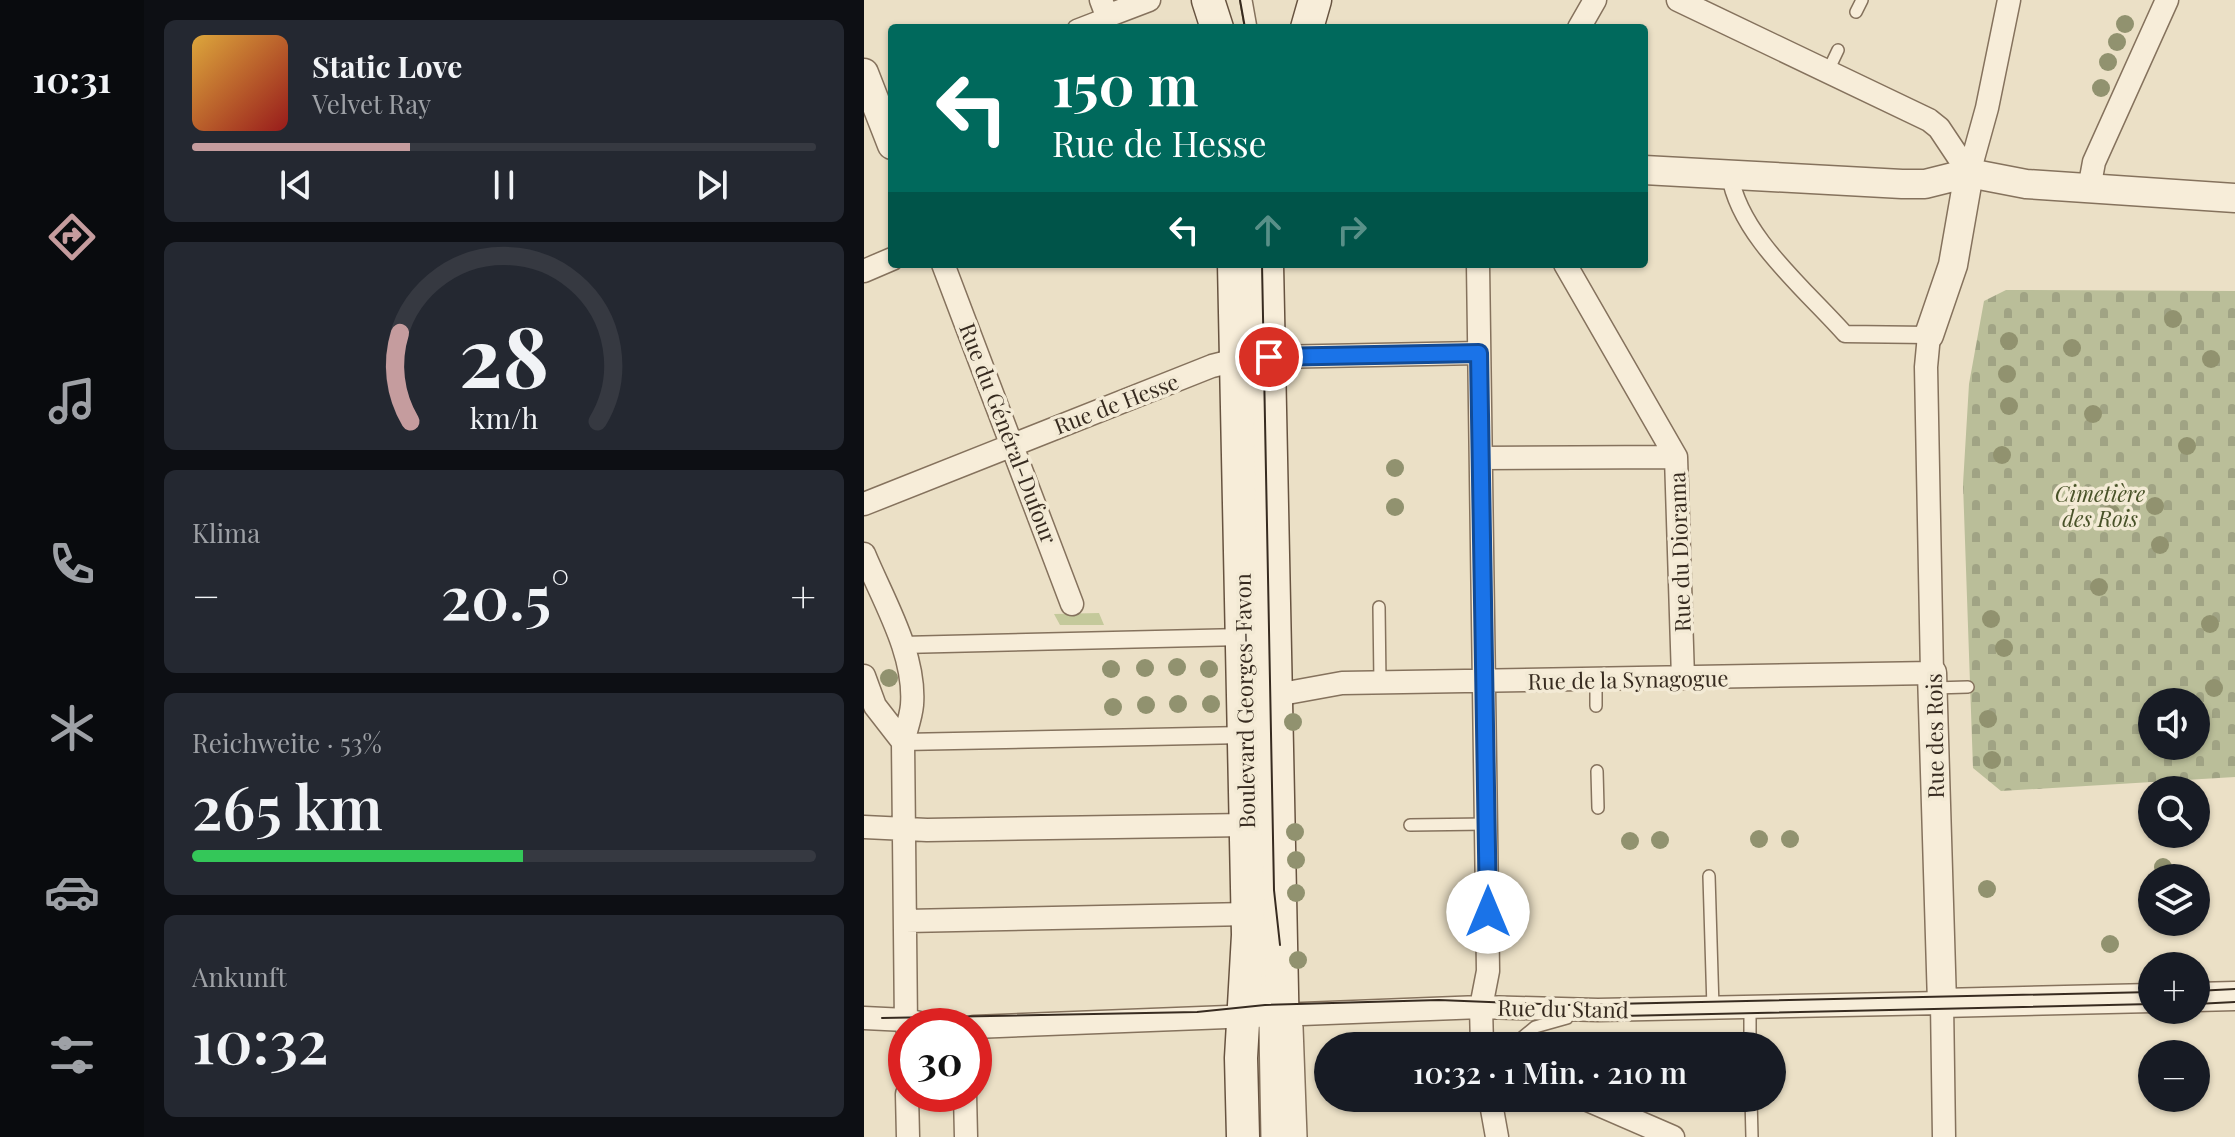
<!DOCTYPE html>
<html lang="de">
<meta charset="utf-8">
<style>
:root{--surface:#171b24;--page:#242831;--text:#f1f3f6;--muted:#9ea1a6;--line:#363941;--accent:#c59c9e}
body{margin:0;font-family:"Playfair Display",serif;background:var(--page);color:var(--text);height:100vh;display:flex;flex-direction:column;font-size:30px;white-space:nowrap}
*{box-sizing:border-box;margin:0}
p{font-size:26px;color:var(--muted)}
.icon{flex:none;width:44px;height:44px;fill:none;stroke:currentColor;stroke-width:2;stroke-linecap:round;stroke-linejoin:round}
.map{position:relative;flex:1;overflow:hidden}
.panel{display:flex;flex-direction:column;gap:20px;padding:20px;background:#0d0f14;width:720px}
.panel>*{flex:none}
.banner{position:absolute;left:24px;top:24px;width:760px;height:244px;border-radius:8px;box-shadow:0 2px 6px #0004;background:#00695c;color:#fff;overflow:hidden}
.controls{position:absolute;left:1274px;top:688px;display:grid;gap:16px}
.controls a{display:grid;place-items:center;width:72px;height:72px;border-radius:50%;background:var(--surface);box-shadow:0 2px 6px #0004;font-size:40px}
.speed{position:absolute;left:24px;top:1008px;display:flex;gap:16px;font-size:40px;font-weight:700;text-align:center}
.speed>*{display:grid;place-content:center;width:104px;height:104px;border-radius:50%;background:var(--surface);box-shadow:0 2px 6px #0004;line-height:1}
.speed .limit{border:12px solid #d22;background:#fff;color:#111}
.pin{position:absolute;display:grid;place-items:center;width:68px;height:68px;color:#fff;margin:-34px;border:4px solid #fff;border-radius:50%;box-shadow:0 2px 8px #0007}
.me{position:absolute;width:88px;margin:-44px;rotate:0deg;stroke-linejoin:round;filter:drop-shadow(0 0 6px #0008)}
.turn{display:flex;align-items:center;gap:28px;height:168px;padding:0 32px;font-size:36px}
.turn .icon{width:104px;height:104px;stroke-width:2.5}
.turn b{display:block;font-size:56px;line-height:68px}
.lanes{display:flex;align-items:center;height:76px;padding:0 32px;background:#0003;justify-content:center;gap:40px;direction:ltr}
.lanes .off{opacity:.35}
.big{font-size:60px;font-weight:600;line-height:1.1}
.panel .tile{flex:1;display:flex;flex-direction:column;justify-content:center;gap:12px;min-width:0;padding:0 28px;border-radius:12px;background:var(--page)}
.panel .dial{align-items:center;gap:0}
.dial svg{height:208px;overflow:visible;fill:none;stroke:var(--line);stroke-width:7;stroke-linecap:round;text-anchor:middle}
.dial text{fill:var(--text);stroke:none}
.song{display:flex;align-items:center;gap:24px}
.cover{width:96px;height:96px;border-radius:12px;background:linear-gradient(135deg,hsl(40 70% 55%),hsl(0 70% 35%))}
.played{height:8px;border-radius:4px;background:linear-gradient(90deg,var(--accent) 35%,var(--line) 35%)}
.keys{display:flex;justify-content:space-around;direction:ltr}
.heat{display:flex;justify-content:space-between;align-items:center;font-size:44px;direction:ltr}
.charge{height:12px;border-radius:6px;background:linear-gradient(90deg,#34c759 53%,var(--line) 0)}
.trip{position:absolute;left:450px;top:1032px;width:472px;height:80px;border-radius:40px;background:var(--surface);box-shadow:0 2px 6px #0004;font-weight:600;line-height:80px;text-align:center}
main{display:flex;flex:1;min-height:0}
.menu{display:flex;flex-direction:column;width:144px;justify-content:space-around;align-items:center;background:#090b0e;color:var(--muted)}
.menu .icon{width:56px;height:56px}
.menu .active{color:var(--accent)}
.menu b{font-size:36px;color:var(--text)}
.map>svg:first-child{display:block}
.grass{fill:#c4c99b}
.cemetery{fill:url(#cemetery-stones);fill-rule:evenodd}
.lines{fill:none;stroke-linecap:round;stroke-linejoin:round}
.service-casing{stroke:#85725d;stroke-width:14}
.pedestrian-casing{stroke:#85725d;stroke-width:19}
.minor-casing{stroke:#85725d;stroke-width:25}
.tertiary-casing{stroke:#85725d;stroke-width:31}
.secondary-casing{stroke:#675340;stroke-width:35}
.service{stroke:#f7edd9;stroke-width:11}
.pedestrian{stroke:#f7edd9;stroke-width:16}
.minor{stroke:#f7edd9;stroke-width:22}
.tertiary{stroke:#f7edd9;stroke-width:28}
.secondary{stroke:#f7edd9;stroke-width:32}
.tram{stroke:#372b20;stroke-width:2}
.tree{fill:#91926f}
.route-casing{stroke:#114b97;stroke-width:20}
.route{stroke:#1a73e8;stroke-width:14}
.labels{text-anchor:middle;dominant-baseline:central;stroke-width:7;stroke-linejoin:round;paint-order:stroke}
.street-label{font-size:22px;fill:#372b20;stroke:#f3ead5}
.park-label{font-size:22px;font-style:italic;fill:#485228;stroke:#f3ead5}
</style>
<main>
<nav class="menu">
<b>10:31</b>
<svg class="icon active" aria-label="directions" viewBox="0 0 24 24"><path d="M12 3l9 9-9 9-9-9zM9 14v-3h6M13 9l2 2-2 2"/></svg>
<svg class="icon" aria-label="music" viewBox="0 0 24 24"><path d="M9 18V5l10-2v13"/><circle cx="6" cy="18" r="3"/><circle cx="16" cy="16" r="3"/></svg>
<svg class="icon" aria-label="phone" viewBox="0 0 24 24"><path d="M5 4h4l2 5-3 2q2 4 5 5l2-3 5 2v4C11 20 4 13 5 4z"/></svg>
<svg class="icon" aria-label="climate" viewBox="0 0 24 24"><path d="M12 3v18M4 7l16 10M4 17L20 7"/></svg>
<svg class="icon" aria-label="car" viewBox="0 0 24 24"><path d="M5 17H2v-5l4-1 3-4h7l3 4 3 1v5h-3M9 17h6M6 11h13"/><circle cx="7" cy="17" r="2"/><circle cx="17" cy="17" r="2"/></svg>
<svg class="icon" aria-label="filters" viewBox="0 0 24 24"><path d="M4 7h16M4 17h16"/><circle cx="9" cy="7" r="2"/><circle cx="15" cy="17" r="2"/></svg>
</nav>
<section class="panel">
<div class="tile">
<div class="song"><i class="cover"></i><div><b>Static Love</b><p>Velvet Ray</p></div></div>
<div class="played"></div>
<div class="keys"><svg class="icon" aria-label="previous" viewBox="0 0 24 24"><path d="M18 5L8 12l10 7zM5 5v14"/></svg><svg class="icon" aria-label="pause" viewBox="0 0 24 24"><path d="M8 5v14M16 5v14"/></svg><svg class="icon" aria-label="next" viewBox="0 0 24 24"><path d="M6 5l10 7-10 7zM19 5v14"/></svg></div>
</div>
<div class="tile dial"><svg viewBox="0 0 100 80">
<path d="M14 69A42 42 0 1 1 86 69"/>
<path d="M14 69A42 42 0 0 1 10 35" stroke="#c59c9e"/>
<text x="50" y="56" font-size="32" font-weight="700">28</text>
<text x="50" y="72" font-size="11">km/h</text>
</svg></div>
<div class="tile"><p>Klima</p>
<div class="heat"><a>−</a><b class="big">20.5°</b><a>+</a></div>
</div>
<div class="tile"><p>Reichweite · 53%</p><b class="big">265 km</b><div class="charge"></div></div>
<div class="tile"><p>Ankunft</p><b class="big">10:32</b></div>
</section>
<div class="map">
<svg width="1371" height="1137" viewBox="0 0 1371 1137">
<defs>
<pattern id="cemetery-stones" width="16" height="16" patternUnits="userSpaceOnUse" patternTransform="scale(2)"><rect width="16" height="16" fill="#babe99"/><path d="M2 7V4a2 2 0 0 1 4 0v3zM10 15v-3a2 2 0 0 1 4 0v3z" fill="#a0a384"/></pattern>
</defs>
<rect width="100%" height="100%" fill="#ebe0c6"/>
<path class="grass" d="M 235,613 L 240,625 L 196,625 L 190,614 Z"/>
<path class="cemetery" d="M 1142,290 L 1371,291 L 1371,777 L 1137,791 L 1109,768 L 1099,484 L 1105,384 L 1120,301 ZM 1288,702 L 1332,702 L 1332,746 L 1288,746 Z"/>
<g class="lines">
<defs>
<path id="service" d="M 382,0 L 387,28
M 992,12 L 998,0
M 964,71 L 974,50
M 387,264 L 403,1137
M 515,607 L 516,683
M 732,679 L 732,706
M 1069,688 L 1104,687
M 733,771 L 734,808
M 546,825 L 623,824
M 845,876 L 849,1008
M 886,1007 L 886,1046
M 433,1027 L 437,1137
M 648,1046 L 671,1027 L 703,1018
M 887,1098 L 888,1137"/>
<path id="pedestrian" d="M 212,28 L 243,16
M 866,175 C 875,235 941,289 981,334 L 1065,335
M 38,645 L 378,637
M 39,742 L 380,735"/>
<path id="minor" d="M 237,0 L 243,16 L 285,0
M 814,0 L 1065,120 L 1075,128 L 1105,173
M 715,28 L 731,0
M 1105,173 L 1123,108 L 1145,0
M 1225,189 L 1230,162 L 1303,0
M 79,264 L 208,604
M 614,264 L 624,971 L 617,1007 L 618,1046
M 701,264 L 812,457 L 819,678
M 0,271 L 28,259
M 405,357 L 615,353
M 618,458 L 812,457
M 0,504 L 348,366 L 372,360
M 0,554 C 19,600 52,654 48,705 C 47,717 42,730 39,742 L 42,1026
M 0,676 L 11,706 L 39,742
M 412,695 L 478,683 L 1068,673 L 1062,367 L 1065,335
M 0,827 L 63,830 L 382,825
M 42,921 L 384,914
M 0,1018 L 42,1020 L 69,1026
M 110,1027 L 617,1007 L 734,1010 L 1078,1003 L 1080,1137
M 43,1094 L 44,1137
M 101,1094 L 102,1137
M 626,1098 L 633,1137
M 719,1098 L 809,1137"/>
<path id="tertiary" d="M 0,73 L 28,145
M 780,170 L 1038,184 L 1061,184 L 1105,173 L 1162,184 L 1371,198
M 1065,335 L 1089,265 L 1105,173
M 1068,673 L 1078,1003 L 1288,998
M 1332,997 L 1371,996"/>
<path id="secondary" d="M 344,0 L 353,28
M 443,28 L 451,0
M 370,264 L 384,935 L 377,1058 L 379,1137
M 403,264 L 421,1137"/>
</defs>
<use href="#service" class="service-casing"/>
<use href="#pedestrian" class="pedestrian-casing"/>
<use href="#minor" class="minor-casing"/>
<use href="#tertiary" class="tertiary-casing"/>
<use href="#secondary" class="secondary-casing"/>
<use href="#service" class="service"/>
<use href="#pedestrian" class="pedestrian"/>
<use href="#minor" class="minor"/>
<use href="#tertiary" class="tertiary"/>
<use href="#secondary" class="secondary"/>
<path class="tram" d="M 376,0 L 381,28
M 398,264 L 410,890 L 416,945
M 1332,991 L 1371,989
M 1332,1004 L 1371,1002
M 711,1017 L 1288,1004
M 18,1018 L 333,1012 L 401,1005 L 575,1000 L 702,1005 L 1288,992"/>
</g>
<g class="tree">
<circle cx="1261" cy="24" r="9"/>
<circle cx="1253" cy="42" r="9"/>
<circle cx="1244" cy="62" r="9"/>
<circle cx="1237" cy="88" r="9"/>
<circle cx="1309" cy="319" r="9"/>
<circle cx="1145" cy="341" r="9"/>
<circle cx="1208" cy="348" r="9"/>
<circle cx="1347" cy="359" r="9"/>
<circle cx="1143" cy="374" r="9"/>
<circle cx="1145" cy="406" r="9"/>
<circle cx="1229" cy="414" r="9"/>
<circle cx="1323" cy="446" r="9"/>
<circle cx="1138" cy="455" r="9"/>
<circle cx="531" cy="468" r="9"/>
<circle cx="1291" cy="506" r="9"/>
<circle cx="531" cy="507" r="9"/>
<circle cx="1247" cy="513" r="9"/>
<circle cx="1296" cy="545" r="9"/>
<circle cx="1235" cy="587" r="9"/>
<circle cx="1127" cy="619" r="9"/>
<circle cx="1346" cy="624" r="9"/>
<circle cx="1140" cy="648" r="9"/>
<circle cx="313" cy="667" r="9"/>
<circle cx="281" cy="668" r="9"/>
<circle cx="247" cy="669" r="9"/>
<circle cx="345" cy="669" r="9"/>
<circle cx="25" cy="678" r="9"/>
<circle cx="1350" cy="688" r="9"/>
<circle cx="314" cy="704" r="9"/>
<circle cx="347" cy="704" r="9"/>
<circle cx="282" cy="705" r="9"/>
<circle cx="249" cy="707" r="9"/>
<circle cx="1124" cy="719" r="9"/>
<circle cx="429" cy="722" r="9"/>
<circle cx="1128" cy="760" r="9"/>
<circle cx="431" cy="832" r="9"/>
<circle cx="895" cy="839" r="9"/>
<circle cx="926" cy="839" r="9"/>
<circle cx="796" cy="840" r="9"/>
<circle cx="766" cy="841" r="9"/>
<circle cx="432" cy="860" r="9"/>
<circle cx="1299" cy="867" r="9"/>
<circle cx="1123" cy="889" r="9"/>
<circle cx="432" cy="893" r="9"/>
<circle cx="1246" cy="944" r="9"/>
<circle cx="434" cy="960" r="9"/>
</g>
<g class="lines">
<defs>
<path id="route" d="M 405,357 L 615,353 L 624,912"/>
</defs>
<use href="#route" class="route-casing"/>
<use href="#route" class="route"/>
</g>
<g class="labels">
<g class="street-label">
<text transform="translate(252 403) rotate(-21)">Rue de Hesse</text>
<text transform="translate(145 433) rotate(69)">Rue du Général-Dufour</text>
<text transform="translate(815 552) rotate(-92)">Rue du Diorama</text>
<text transform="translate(764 679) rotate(-1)">Rue de la Synagogue</text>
<text transform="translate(380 701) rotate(-91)">Boulevard Georges-Favon</text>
<text transform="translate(1070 736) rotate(-91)">Rue des Rois</text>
<text transform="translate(699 1008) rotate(1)">Rue du Stand</text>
</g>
<g class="park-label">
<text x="1236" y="493">Cimetière<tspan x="1236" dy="25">des Rois</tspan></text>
</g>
</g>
</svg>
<div class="controls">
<a><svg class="icon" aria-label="sound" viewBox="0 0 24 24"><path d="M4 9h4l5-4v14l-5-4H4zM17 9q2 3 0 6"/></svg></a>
<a><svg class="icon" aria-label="search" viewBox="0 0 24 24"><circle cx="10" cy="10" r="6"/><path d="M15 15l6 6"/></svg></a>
<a><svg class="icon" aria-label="layers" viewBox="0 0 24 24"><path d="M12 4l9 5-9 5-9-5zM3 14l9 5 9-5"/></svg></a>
<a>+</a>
<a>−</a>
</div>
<div class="speed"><div class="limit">30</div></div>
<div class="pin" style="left:405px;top:357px;background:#d93025"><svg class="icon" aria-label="arrive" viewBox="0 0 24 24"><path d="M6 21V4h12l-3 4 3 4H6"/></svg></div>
<svg class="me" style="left:624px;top:912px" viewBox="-20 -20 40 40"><circle r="19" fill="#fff"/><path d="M0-13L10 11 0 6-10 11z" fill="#1a73e8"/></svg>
<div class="trip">10:32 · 1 Min. · 210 m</div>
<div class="banner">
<div class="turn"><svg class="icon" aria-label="left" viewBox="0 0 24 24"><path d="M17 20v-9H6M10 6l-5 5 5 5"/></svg><div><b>150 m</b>Rue de Hesse</div></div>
<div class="lanes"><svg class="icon" aria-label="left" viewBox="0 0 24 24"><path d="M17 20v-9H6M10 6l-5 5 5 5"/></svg><svg class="icon off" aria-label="ahead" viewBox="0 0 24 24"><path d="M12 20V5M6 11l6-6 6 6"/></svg><svg class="icon off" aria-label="right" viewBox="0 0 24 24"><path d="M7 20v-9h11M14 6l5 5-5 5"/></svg></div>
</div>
</div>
</main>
